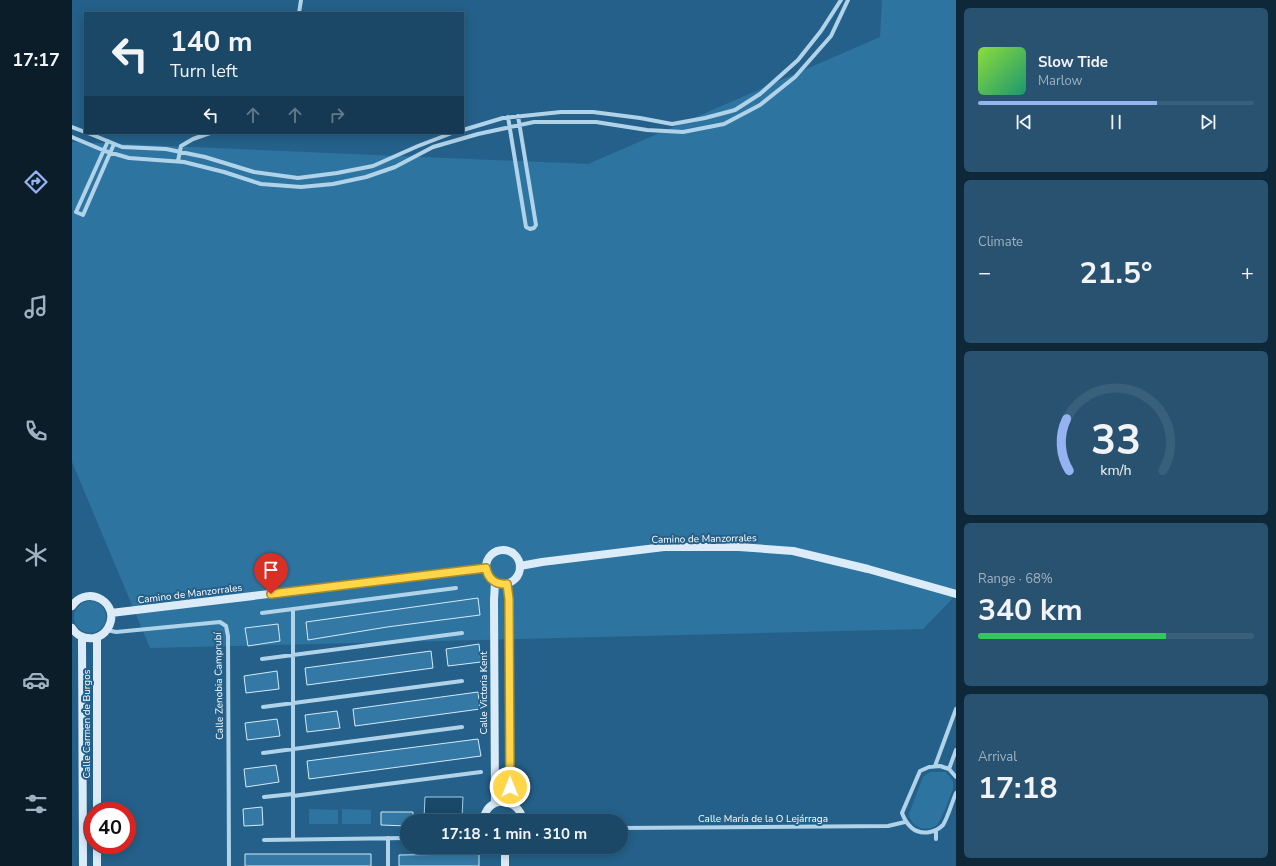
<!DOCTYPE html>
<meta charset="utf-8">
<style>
:root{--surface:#1b4867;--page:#285270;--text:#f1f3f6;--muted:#a0b2c0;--line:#39607b;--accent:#95b2f1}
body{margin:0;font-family:"Nunito Sans",sans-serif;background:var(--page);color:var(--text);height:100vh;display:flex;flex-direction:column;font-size:15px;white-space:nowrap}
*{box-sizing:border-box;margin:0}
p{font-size:13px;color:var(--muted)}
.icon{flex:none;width:22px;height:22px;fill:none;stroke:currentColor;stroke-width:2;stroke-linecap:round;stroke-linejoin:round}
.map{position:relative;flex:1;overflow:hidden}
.drawer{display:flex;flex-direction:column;gap:8px;padding:8px;background:#0f2839;width:320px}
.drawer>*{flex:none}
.guide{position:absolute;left:12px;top:12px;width:380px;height:122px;border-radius:0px;box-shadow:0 2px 10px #0003,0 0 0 1px var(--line);background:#1b4867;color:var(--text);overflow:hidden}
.speed{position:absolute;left:12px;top:802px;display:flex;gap:8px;font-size:20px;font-weight:700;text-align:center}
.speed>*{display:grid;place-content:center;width:52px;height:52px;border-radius:50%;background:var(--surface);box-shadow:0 2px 10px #0003,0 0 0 1px var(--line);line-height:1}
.speed .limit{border:6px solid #d22;background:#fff;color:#111}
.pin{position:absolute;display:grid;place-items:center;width:34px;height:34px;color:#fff;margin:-41px -17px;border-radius:50% 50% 50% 0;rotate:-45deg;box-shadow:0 0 4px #0007}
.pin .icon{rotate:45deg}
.me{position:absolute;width:44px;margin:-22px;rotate:0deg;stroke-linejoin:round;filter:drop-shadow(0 0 3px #0008)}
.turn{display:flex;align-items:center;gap:14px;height:84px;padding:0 20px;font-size:18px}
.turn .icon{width:52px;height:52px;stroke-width:2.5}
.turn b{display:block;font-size:28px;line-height:34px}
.lanes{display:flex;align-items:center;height:38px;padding:0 20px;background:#0003;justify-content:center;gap:20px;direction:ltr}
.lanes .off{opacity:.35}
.big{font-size:30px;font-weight:700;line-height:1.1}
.drawer .card{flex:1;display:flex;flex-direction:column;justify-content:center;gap:6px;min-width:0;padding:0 14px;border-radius:6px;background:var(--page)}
.drawer .dial{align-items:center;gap:0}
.dial svg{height:104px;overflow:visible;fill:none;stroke:var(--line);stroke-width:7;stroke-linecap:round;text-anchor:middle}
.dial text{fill:var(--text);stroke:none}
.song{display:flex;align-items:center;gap:12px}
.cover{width:48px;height:48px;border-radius:6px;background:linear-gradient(135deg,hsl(90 70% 55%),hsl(160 70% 35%))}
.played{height:4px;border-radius:2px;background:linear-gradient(90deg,var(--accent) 65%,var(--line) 65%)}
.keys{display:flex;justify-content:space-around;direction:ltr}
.heat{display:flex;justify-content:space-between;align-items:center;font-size:22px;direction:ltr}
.charge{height:6px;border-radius:3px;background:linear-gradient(90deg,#34c759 68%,var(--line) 0)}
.trip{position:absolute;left:328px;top:814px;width:228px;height:40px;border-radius:20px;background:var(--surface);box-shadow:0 2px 10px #0003,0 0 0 1px var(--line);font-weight:700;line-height:40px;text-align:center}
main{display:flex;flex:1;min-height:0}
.menu{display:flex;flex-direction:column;width:72px;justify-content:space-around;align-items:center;background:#0b1d29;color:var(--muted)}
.menu .icon{width:28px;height:28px}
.menu .current{color:var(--accent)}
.menu b{font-size:18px;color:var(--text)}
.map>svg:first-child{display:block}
.green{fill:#2e74a0}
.water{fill:#194868;stroke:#a4d0ea}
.building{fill:#3479a6;stroke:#d4eaf7}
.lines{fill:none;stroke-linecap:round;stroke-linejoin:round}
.street{stroke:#b0d3ea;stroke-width:4}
.secondary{stroke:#dbecf8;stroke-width:8}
.route-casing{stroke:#a68a30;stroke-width:10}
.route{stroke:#ffd54a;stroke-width:7}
.labels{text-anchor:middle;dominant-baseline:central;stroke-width:4;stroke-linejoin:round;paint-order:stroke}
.street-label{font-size:10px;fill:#fff;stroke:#246089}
</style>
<main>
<nav class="menu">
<b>17:17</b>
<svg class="icon current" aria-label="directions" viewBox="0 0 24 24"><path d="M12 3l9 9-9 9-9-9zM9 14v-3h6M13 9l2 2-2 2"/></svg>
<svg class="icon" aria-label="music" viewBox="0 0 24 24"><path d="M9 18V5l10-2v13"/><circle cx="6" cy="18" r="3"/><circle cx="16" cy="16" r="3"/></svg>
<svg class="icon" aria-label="phone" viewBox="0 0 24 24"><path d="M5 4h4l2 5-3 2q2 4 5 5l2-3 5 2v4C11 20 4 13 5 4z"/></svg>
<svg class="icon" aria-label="climate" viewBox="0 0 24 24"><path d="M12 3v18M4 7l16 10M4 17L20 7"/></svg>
<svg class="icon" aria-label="car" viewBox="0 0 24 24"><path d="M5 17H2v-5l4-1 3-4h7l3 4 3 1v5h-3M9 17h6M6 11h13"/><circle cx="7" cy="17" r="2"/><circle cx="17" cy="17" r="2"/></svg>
<svg class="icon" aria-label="filters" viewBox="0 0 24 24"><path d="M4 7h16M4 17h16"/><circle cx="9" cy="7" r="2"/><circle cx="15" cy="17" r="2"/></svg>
</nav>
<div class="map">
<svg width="884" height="866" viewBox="0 0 884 866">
<rect width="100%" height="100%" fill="#246089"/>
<path class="green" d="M 810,0 L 884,0 L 884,595 L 851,629 L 78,648 L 0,462 L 0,142 L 516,164 L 808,37 Z
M2 617a16 16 0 1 1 32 0a16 16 0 1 1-32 0Z
M 858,772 L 874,772 C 876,775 880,778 881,782 C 881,784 881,786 881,788 C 880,793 869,821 865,825 C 854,833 838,827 837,814 L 851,777 Z
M 237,809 L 266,810 L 266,824 L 237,824 Z
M 270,809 L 299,810 L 299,824 L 270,824 Z"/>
<path class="water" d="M 353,797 L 391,797 L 390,818 L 352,819 Z"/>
<path class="building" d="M 406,598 L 408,615 L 315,627 L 236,640 L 234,622 Z
M 206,624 L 208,641 L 176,646 L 173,628 Z
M 407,644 L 409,662 L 376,666 L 374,649 Z
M 359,651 L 361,668 L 235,685 L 233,668 Z
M 205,671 L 207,689 L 174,693 L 172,676 Z
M 406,692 L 408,709 L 283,726 L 281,709 Z
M 265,711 L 268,728 L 235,732 L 233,715 Z
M 205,719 L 208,736 L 175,740 L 173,723 Z
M 406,739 L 409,756 L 237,779 L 235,761 Z
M 204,765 L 207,782 L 174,787 L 172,769 Z
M 190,807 L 191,825 L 172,826 L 171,809 Z
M 309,812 L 341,812 L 341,821 L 335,821 L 335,826 L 309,825 Z
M 173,854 L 299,854 L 299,866 L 173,866 Z
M 393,854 L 407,854 L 407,866 L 327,866 L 327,855 Z"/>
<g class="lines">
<path class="street" d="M 227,13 L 229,0
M 436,117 L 454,227 L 458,229 L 462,228 L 464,225 L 446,116
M 0,127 L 13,132
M 391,130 L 431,118 L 489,112 L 521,112 L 568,118 L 600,124 L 633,118 L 663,110 L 688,94 L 726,60 L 749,31 L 769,0
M 16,133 L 50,147 L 94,149 L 133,157 L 182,172 L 226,178 L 265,173 L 301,166 L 346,146 L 380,133
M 0,137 L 33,151 L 57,158 L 112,162 L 152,172 L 189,184 L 229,187 L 261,184 L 294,177 L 323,167 L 361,147 L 406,134 L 462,122 L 524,122 L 575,130 L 611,132 L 652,124 L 688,105 L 723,77 L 759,36 L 776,0
M 36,141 L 4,212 L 11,215 L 42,144
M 106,161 L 109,146 L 121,139 L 138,133
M 190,613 L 384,588
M 35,630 L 44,632 L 148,622 L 154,626 L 156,636 L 157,866
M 190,659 L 390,633
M 191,707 L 390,681
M 191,753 L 390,727
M 863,766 L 884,709
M 877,769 L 884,750
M 884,777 L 877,769 L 868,766 L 857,767 L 848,771 L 830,813 C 835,826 843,835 858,832 C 863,831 867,829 871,825 C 876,817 880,802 884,793
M 221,796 L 409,772
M 192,797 L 221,794
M 549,828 L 816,826 L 833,822
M 864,831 L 864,839
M 221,839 L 221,609
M 192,840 L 335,838
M 316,866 L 316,838"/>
<path class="secondary" d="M414 567a17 17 0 1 1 34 0a17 17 0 1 1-34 0Z
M 448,566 L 470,562 L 592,547 L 667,547 L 721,551 L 796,569 L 884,594
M 435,584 L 437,599 L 437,802
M 0,606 C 16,583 50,604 36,628 C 33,633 28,637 22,638 C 13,639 5,636 0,628
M 39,613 L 414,568
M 10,637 L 11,866
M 25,638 L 25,811
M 423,803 L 422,600 L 423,582
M 412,821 C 412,796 447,795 451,821
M 25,845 L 25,866
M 433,866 L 433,855 L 435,847"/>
</g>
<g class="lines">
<defs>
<path id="route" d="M 199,594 L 414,568 C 416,579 424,585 435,584 L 437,599 L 438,787"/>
</defs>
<use href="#route" class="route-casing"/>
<use href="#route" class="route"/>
</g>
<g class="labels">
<g class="street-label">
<text transform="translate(632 539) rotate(-1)">Camino de Manzorrales</text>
<text transform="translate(118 594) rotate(-7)">Camino de Manzorrales</text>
<text transform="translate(147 686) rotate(-91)">Calle Zenobia Camprubí</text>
<text transform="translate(412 693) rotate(-90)">Calle Victoria Kent</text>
<text transform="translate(15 724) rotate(-90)">Calle Carmen de Burgos</text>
<text x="691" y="819">Calle María de la O Lejárraga</text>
</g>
</g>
</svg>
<div class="speed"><div class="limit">40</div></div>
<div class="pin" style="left:199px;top:594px;background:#d93025"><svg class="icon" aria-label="arrive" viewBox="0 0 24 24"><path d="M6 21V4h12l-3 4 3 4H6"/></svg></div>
<svg class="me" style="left:438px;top:787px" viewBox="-20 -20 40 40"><circle r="17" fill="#ffd54a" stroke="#fff" stroke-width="3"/><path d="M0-11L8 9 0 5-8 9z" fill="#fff"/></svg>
<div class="trip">17:18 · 1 min · 310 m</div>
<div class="guide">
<div class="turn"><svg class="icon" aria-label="left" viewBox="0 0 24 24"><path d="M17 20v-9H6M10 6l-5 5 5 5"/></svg><div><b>140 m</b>Turn left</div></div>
<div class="lanes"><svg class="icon" aria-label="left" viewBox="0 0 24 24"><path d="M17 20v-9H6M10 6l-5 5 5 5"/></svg><svg class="icon off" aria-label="ahead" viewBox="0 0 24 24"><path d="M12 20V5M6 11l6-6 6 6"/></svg><svg class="icon off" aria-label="ahead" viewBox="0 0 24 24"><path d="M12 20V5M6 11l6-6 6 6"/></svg><svg class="icon off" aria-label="right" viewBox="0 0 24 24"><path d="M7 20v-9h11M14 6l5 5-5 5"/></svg></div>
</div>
</div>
<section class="drawer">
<div class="card">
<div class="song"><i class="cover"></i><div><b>Slow Tide</b><p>Marlow</p></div></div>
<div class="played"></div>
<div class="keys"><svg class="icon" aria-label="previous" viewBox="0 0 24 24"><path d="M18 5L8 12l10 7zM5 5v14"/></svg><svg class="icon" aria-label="pause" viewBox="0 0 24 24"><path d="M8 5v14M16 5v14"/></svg><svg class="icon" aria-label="next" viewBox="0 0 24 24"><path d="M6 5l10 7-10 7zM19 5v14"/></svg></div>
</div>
<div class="card"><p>Climate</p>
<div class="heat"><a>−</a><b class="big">21.5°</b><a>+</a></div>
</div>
<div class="card dial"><svg viewBox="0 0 100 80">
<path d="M14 69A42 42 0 1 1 86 69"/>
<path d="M14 69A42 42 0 0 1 12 29" stroke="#95b2f1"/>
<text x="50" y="56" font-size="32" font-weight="700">33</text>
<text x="50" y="72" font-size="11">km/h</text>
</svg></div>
<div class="card"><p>Range · 68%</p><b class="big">340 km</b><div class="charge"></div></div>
<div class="card"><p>Arrival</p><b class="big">17:18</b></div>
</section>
</main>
